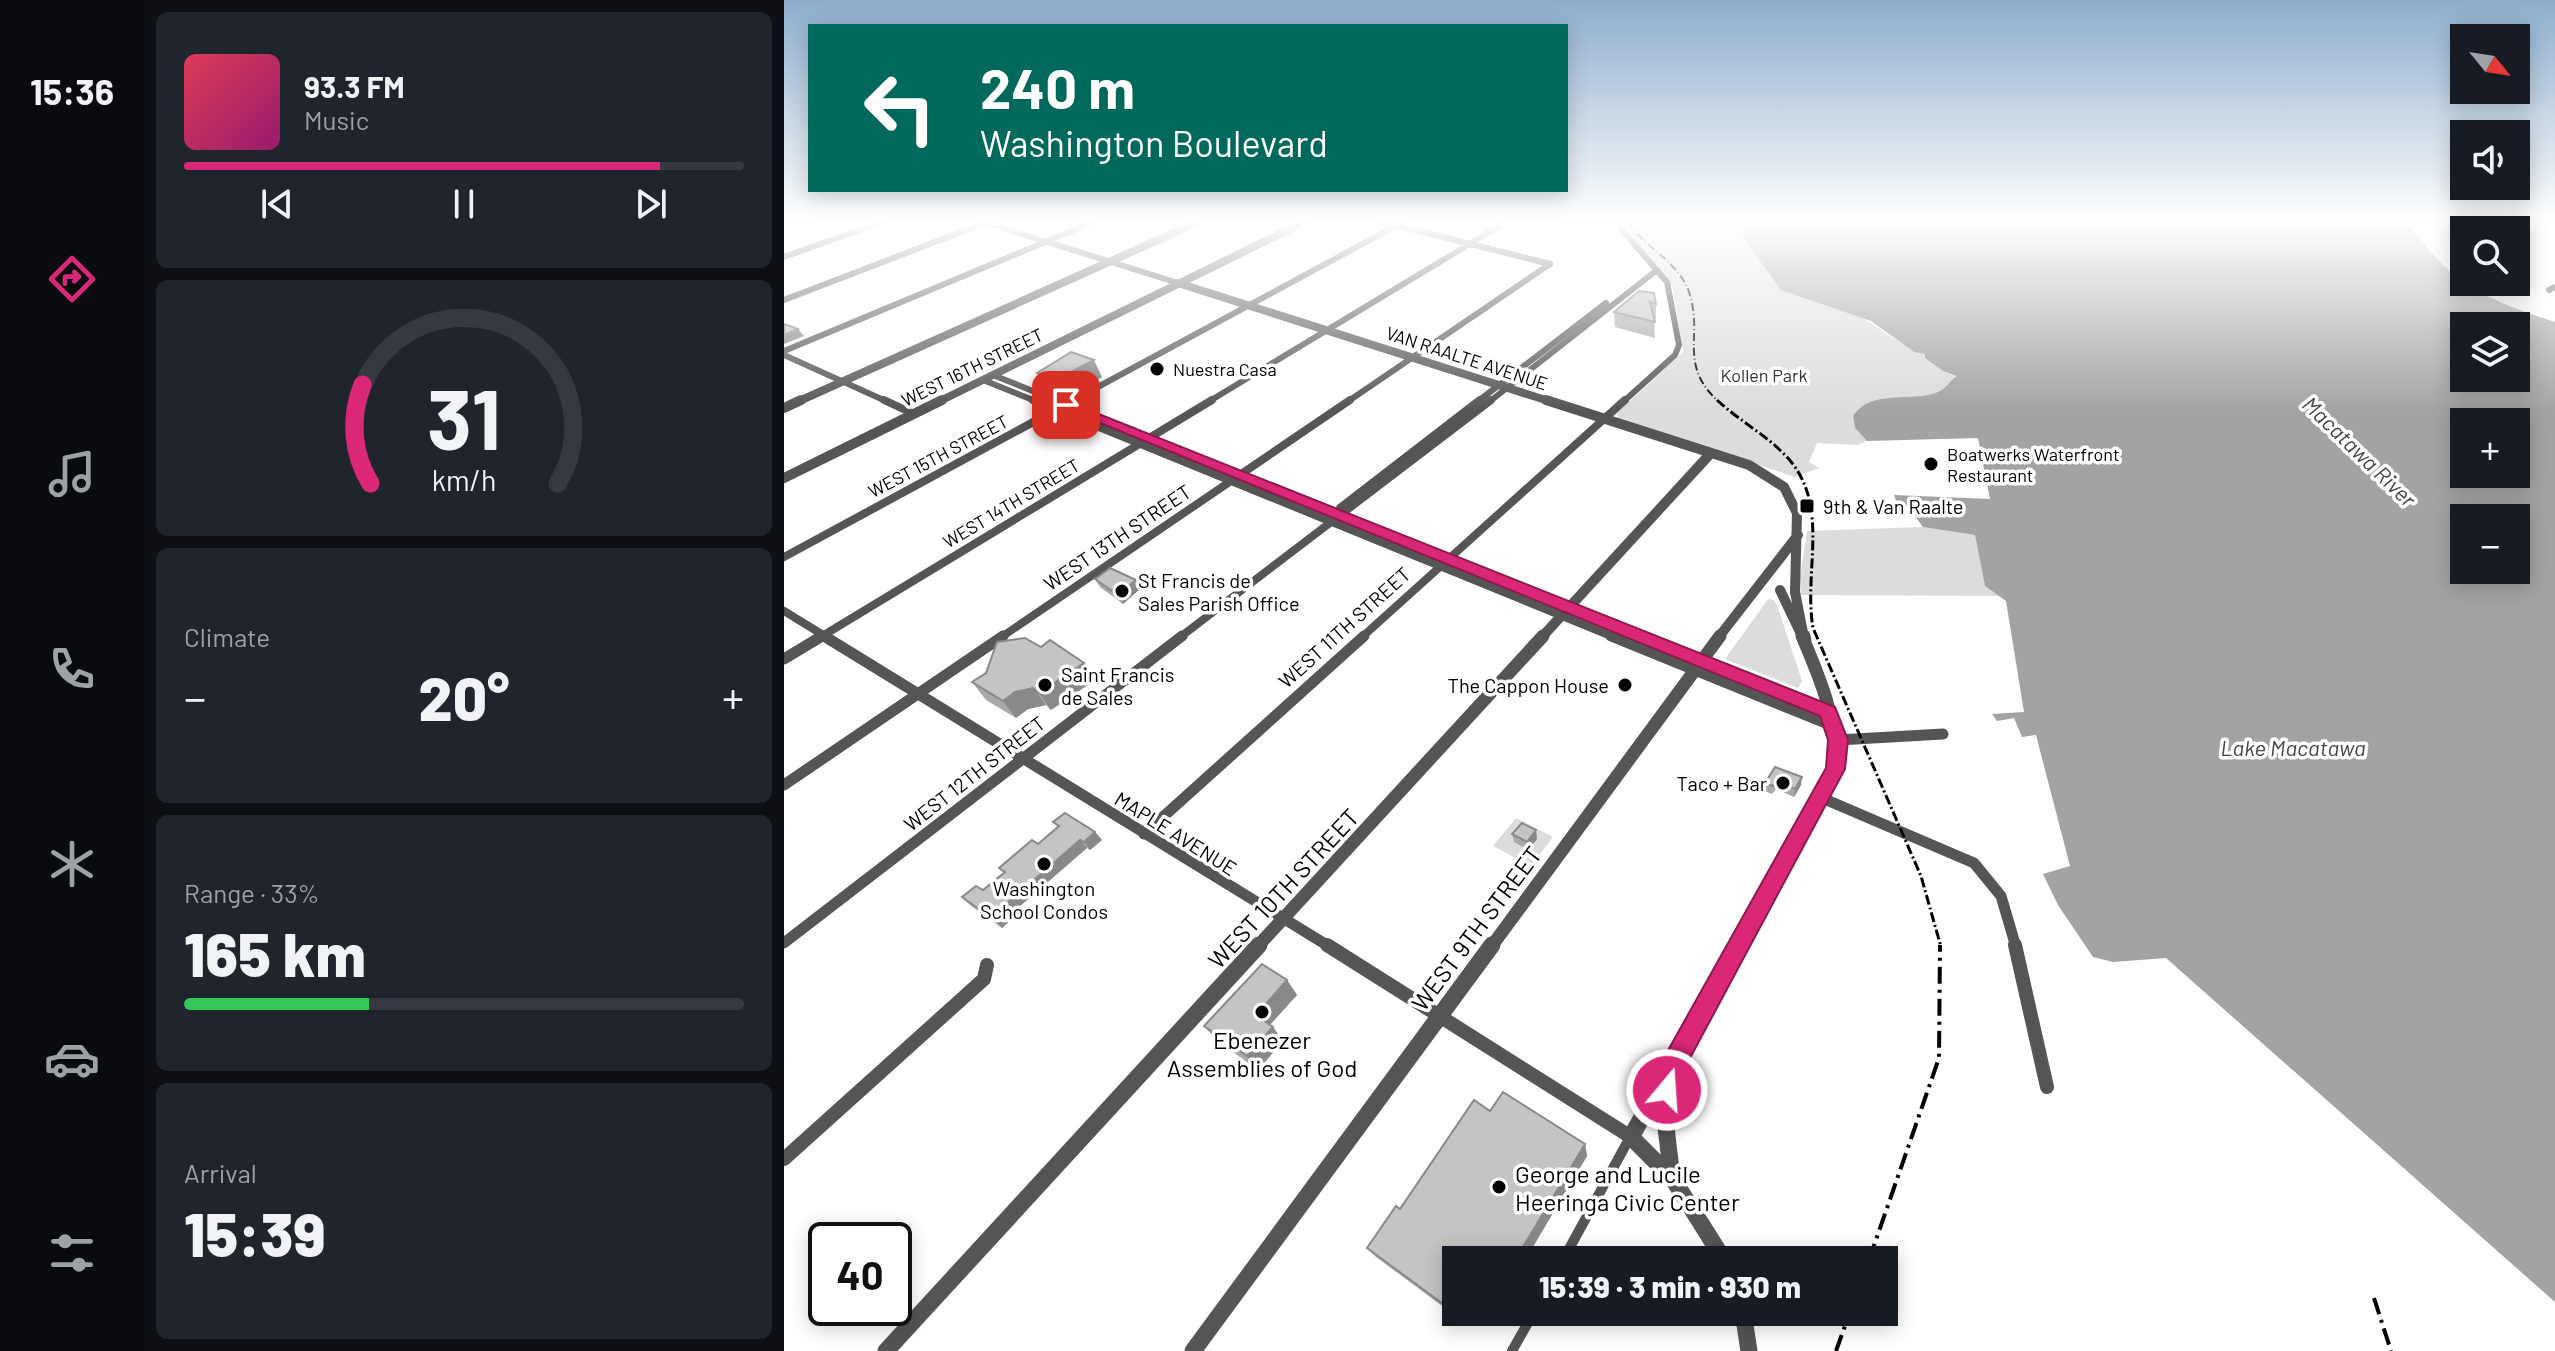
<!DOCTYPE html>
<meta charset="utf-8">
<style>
:root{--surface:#171b24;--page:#20242c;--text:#f1f3f6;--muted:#9ea1a6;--line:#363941;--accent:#db2777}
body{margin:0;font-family:Barlow,sans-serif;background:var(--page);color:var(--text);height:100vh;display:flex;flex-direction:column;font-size:30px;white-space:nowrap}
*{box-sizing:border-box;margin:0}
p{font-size:26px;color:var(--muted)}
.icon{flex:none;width:44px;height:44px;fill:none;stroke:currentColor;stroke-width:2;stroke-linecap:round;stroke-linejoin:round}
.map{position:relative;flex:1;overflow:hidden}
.drawer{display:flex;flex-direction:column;gap:12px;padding:12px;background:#0d0f14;width:640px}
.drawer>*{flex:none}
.hud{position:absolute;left:24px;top:24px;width:760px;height:168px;border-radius:0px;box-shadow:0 4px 20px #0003;background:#00695c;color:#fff;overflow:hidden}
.needle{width:52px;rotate:120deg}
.controls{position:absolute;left:1666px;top:24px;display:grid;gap:16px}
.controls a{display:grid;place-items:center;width:80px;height:80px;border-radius:0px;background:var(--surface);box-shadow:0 4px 20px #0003;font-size:40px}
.speed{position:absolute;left:24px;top:1222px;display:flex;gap:16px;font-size:40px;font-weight:700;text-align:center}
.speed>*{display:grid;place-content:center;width:104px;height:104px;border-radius:50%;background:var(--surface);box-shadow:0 4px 20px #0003;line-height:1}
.speed .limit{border:4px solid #111;border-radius:12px;background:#fff;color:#111}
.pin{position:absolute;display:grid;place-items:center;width:68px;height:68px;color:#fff;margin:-34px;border-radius:16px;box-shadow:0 4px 12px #0006}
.me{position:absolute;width:88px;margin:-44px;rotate:18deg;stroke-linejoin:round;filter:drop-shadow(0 0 6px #0008)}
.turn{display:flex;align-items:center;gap:28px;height:168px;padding:0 40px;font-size:36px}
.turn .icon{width:104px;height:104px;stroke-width:2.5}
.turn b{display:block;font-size:56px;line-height:68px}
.big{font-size:60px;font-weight:800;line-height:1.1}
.drawer .tile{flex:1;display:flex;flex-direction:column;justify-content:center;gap:12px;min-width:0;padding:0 28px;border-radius:12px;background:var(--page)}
.drawer .dial{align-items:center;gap:0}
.dial svg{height:208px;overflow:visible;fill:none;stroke:var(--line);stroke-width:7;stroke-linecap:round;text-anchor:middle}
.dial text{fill:var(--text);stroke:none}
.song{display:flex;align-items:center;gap:24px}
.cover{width:96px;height:96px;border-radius:12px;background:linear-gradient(135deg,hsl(350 70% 55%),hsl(320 70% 35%))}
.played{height:8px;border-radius:4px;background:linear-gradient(90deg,var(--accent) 85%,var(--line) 85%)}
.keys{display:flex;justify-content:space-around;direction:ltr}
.heat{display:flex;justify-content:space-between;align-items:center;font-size:44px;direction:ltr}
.charge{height:12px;border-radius:6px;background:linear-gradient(90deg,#34c759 33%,var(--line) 0)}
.trip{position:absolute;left:658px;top:1246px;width:456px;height:80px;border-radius:0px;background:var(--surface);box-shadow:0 4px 20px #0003;font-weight:800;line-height:80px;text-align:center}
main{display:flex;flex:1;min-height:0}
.tabs{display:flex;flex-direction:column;width:144px;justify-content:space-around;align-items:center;background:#090b0e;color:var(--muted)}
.tabs .icon{width:56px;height:56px}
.tabs .current{color:var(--accent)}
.tabs b{font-size:36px;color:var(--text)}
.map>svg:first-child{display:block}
.green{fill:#dcdcdc}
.water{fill:#a3a3a3;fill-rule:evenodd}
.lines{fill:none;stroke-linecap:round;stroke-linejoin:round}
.pedestrian{stroke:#555;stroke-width:10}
.minor-far3{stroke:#555;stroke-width:6}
.minor-far2{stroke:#555;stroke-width:8}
.minor-far1{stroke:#555;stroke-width:11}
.minor{stroke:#555;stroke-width:14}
.tertiary-far3{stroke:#555;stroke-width:8}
.tertiary-far2{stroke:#555;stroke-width:10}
.tertiary-far1{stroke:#555;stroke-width:13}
.tertiary{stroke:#555;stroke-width:17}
.rail-far2{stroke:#000;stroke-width:2;stroke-dasharray:8 3 1 3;stroke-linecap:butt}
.rail-far1{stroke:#000;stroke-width:3;stroke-dasharray:10 3 2 3;stroke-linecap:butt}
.rail{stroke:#000;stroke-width:4;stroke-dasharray:17 6 3 6;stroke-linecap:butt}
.wall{fill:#a9a9a9}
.shaded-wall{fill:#898989}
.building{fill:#c4c4c4;stroke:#898989;stroke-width:2}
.route{fill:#db2777;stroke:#8e194d;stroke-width:2}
.poi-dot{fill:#000;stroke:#fff;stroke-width:3}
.labels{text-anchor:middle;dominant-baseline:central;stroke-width:7;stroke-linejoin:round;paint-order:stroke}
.far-street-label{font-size:18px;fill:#000;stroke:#fff}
.far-poi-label{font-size:18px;fill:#000;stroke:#fff;text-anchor:start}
.far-park-label{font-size:18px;fill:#333;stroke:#fff}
.poi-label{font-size:20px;fill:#000;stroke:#fff;text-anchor:start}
.street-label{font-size:20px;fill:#000;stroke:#fff}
.water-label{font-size:22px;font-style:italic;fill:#444;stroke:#fff}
.near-street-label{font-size:24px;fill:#000;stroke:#fff}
.near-poi-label{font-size:24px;fill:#000;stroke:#fff}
</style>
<main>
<nav class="tabs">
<b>15:36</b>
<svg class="icon current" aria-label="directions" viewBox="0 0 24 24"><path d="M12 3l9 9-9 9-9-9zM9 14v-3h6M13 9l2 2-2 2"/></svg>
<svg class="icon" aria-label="music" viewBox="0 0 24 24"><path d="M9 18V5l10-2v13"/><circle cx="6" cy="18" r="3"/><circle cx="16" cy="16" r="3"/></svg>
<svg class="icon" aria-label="phone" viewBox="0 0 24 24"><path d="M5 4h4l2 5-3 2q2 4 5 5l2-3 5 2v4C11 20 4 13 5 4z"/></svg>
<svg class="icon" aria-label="climate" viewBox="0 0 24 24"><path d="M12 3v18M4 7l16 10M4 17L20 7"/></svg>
<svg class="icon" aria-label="car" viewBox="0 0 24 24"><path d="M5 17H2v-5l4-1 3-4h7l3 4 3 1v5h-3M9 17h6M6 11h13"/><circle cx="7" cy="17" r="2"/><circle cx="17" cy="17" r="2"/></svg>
<svg class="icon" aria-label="filters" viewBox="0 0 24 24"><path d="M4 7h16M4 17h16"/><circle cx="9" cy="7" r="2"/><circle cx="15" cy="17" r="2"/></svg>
</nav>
<section class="drawer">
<div class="tile">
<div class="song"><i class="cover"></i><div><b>93.3 FM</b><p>Music</p></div></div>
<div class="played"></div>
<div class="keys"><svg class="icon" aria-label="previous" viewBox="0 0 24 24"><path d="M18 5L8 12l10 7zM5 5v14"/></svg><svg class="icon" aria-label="pause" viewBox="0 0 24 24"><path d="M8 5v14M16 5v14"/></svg><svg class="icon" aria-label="next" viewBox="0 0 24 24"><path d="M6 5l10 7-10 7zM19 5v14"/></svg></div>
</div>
<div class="tile dial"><svg viewBox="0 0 100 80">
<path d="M14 69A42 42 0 1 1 86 69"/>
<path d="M14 69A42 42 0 0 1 11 31" stroke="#db2777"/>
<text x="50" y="56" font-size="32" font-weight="700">31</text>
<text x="50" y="72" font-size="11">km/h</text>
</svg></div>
<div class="tile"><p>Climate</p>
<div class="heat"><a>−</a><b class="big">20°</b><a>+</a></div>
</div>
<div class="tile"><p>Range · 33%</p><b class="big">165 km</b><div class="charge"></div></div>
<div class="tile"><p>Arrival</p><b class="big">15:39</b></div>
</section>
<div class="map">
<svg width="1771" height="1351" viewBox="0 0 1771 1351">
<rect width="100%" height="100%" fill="#fff"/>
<path class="green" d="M 835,222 L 956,222 L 960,239 L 1130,352 L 1141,354 L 1159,371 L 1173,376 C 1165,381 1162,389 1154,392 C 1128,404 1087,388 1069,416 L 1071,428 L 1083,441 L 1074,445 L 1033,443 L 1025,462 L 1035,468 L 1011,477 L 835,418 L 833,413 L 899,352 L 889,288 Z
M 1139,527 L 1191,535 L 1201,586 L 1215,596 L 1017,595 L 1016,577 L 1023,531 Z
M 984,599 L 990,600 L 994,608 L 1018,681 L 1014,688 L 941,659 Z
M 732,818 L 769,837 L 747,866 L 709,846 Z"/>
<path class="water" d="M 956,222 L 1626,222 C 1660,282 1708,302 1771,322 L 1771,1302 L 1382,958 L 1329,962 L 1309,957 L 1274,905 L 1259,874 L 1286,866 L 1252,735 L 1238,737 L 1230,718 L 1213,721 L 1208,714 L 1240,712 L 1222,601 L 1201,586 L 1191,535 L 1139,527 L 1125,508 L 1113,503 L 1110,495 L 1206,499 L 1194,438 L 1083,441 L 1071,428 L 1069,416 C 1087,388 1128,403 1154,392 C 1162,389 1166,380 1173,376 L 1159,371 L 1141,358 L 1141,354 L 1130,352 L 1087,321 L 997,290 L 960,239 ZM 1680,326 L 1732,326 L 1732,378 L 1680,378 ZM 1680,422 L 1732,422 L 1732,474 L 1680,474 ZM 1680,518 L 1732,518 L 1732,570 L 1680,570 Z"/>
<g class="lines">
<path class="pedestrian" d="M 779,1260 L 845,1139
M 728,1351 L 750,1312"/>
<path class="minor-far3" d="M 200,222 L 394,283
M 599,222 L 766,264
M 831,222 L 883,282 L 895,345 L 891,355 L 839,402
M 0,257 L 97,222
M 1765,290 L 1771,287
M 0,300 L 203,222
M 0,351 L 309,222
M 0,355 L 104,402
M 209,375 L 276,402
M 199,380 L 254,402
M 286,402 L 619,222
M 424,402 L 717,225
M 563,402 L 766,264
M 693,402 L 822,303
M 705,402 L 873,270"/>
<path class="minor-far2" d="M 100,400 L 130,414
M 249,400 L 832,638
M 271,400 L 860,638
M 554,515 L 556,508 L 696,400
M 0,557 L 290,400
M 0,611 L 44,638
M 35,638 L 428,400
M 216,638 L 566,400
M 395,638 L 707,400
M 577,638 L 841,400"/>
<path class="minor-far1" d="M 40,636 L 546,947
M 827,636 L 1049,726
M 855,636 L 1044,712
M 0,659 L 38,636
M 1054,740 L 1159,734
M 0,785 L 219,636
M 1038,798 L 1190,863 L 1217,896 L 1232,947
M 360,834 L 580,636
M 0,943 L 398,636"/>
<path class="minor" d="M 543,945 L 847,1137
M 1231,945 L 1263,1087
M 0,1159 L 200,979 L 203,965"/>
<path class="tertiary-far3" d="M 394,283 L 768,402
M 13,402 L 414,222
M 154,402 L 520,222"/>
<path class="tertiary-far2" d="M 762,400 L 965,465 L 1000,487 L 1013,513 L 1011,592 L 1020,638
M 0,408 L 17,400
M 0,478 L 158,400
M 996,590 L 1019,638
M 757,638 L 927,453
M 934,638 L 1014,535"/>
<path class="tertiary-far1" d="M 1020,636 L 1021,641
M 473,947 L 759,636
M 707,947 L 936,636
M 952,947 L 1051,769 C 1055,723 1036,678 1018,636"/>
<path class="tertiary" d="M 885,1077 L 881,1119 L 888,1178
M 940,1260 L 889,1179 L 847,1137 L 954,945
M 959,1312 L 965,1351
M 102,1351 L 475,945
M 409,1351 L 708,945"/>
<path class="rail-far2" d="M 844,222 C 861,248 895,262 905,292 C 920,336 893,364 935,402"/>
<path class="rail-far1" d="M 933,400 C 954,420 981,434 1001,455 C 1048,503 1019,569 1029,628 L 1137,876 L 1157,947"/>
<path class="rail" d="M 1085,1260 L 1155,1058 L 1156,945
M 1590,1298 L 1607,1351
M 1052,1351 L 1066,1312"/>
</g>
<path class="wall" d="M 855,291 L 872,304 L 872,319 L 870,319 L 871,338 L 831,327 L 830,312 Z
M 253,373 L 318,377 L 280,396 L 262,390 Z
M 311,579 L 356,589 L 339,604 L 316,587 Z
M 311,680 L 267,710 L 262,705 L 244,709 L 232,718 L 202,700 L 188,682 Z
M 991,767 L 1017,785 L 1010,797 L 992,789 L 988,794 L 980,791 L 981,783 Z
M 269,822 L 311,832 L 318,840 L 306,850 L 303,848 L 229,912 L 232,915 L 218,928 L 186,905 L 178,897 L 199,890 L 220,873 L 215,868 L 254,844 L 274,827 Z
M 752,830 L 753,839 L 744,850 L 730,842 L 728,834 Z
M 503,980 L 513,995 L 486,1025 L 499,1041 L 474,1070 L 432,1040 L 420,1026 Z
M 706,1111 L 801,1144 L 803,1156 L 741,1260 L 672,1260 L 673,1317 L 592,1257 L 583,1248 L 616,1209 Z"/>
<path class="shaded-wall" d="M 14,329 L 20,336 L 0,344 L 0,335 Z
M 310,360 L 318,377 L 280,396 L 272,380 Z
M 352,580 L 356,589 L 339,604 L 334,595 Z
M 300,663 L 311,680 L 267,710 L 255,693 Z
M 249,688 L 262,705 L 244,709 L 232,718 L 219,701 L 231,692 Z
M 1018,777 L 1017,785 L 1010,797 L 1011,789 Z
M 752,830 L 753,839 L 744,850 L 743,842 Z
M 311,832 L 318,840 L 306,850 L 300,842 Z
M 296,840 L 303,848 L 229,912 L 232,915 L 218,928 L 210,920 L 221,905 Z
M 503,980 L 513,995 L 482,1029 L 472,1015 Z
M 489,1027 L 499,1041 L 474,1070 L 463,1056 Z
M 801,1144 L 803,1156 L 741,1260 L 731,1260 Z
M 672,1300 L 672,1312 L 676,1312 L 673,1317 L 666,1309 Z"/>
<path class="building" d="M 855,291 L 870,293 L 872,304 L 866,302 L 871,322 L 830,312 Z
M 0,324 L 14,329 L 0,335 Z
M 287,352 L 310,360 L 272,380 L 253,373 Z
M 326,568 L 352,580 L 334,595 L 311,579 Z
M 241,638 L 257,647 L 266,640 L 300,663 L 255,693 L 249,688 L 231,692 L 219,701 L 188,682 L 202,673 L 213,642 Z
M 991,767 L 1018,777 L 1011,789 L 993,781 L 989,786 L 981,783 Z
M 281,813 L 311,832 L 300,842 L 296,840 L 221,905 L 224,907 L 210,920 L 178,897 L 192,886 L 199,890 L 221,872 L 215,868 L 248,840 L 254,844 L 275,826 L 269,822 Z
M 738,823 L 752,830 L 743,842 L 728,834 Z
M 478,964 L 503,980 L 472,1015 L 489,1027 L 463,1056 L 420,1026 Z
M 719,1092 L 801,1144 L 731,1260 L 672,1260 L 672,1300 L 666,1309 L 583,1248 L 612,1206 L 616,1209 L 690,1100 L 706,1111 Z"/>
<linearGradient id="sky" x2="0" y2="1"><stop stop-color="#8cadcc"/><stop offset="0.54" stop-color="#fff"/><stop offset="1" stop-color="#fff" stop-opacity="0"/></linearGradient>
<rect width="1771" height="411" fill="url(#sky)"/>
<path class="route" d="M 282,401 L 1051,707 L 1064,740 L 1061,769 L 898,1073 L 892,1099 L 883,1102 L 874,1099 L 870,1090 L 873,1070 L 1042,768 L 1044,740 L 1036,716 L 277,407 L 277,402 Z"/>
<g class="poi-dot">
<circle cx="373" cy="369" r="8"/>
<circle cx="1147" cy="464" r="8"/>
<rect x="1015" y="498" width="16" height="16" rx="4"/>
<circle cx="338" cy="591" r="8"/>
<circle cx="261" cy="685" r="8"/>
<circle cx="841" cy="685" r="8"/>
<circle cx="999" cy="783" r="8"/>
<circle cx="260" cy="864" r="8"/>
<circle cx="478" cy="1012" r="8"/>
<circle cx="715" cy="1187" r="8"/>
</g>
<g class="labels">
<g class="far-street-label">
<text transform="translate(683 358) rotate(18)">VAN RAALTE AVENUE</text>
<text transform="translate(188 367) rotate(-26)">WEST 16TH STREET</text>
<text transform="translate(154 456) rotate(-28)">WEST 15TH STREET</text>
<text transform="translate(227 503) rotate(-31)">WEST 14TH STREET</text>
</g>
<g class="far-poi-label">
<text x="389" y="369">Nuestra Casa</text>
<text x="1163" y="454">Boatwerks Waterfront<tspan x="1163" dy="21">Restaurant</tspan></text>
</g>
<g class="far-park-label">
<text x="980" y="375">Kollen Park</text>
</g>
<g class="poi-label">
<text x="1039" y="506">9th &amp; Van Raalte</text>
<text x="354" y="580">St Francis de<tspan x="354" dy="23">Sales Parish Office</tspan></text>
<text x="277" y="674">Saint Francis<tspan x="277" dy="23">de Sales</tspan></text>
<text x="825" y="685" text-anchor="end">The Cappon House</text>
<text x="983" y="783" text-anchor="end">Taco + Bar</text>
<text x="260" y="888" text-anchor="middle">Washington<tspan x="260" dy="23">School Condos</tspan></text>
</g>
<g class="street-label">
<text transform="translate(333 537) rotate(-34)">WEST 13TH STREET</text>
<text transform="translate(560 627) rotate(-42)">WEST 11TH STREET</text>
<text transform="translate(190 773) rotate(-38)">WEST 12TH STREET</text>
<text transform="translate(392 833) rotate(32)">MAPLE AVENUE</text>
</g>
<g class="water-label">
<text transform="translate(1576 451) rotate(44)">Macatawa River</text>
<text x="1509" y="747">Lake Macatawa</text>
</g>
<g class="near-street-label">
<text transform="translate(499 888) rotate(-47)">WEST 10TH STREET</text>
<text transform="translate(692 928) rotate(-53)">WEST 9TH STREET</text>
</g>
<g class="near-poi-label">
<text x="478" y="1039">Ebenezer<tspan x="478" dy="28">Assemblies of God</tspan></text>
<text x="731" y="1173" text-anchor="start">George and Lucile<tspan x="731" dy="28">Heeringa Civic Center</tspan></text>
</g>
</g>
</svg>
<div class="controls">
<a><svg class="needle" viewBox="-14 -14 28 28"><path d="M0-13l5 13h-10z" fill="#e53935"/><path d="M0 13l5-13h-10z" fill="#9ea1a6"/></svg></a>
<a><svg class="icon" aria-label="sound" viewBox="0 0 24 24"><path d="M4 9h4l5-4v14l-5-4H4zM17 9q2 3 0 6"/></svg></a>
<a><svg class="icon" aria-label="search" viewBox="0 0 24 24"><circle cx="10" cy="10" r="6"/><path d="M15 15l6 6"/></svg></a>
<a><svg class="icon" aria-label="layers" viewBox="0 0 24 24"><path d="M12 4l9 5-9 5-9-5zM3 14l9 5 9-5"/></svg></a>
<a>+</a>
<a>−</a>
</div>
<div class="speed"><div class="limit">40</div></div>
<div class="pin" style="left:282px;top:405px;background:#d93025"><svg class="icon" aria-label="arrive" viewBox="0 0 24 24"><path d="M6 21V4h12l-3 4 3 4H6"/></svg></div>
<svg class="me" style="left:883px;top:1090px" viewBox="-20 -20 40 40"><circle r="17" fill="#db2777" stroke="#fff" stroke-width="3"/><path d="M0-11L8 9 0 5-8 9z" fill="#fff"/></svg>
<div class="trip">15:39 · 3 min · 930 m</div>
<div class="hud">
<div class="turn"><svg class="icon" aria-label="left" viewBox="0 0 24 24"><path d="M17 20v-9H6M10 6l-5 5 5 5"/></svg><div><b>240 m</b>Washington Boulevard</div></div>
</div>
</div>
</main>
